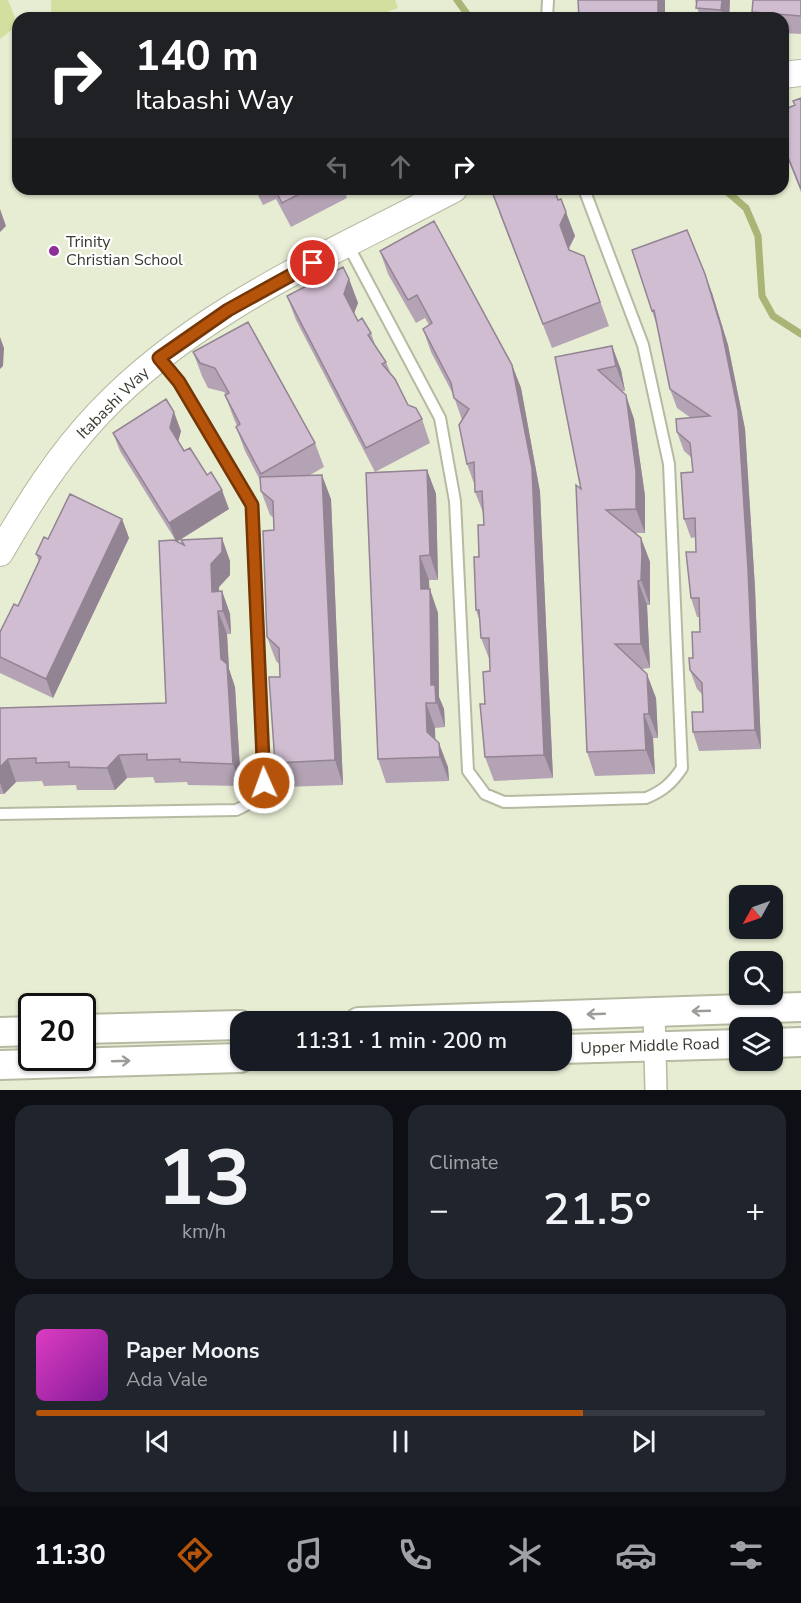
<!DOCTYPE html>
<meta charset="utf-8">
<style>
:root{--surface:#171b24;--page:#20242c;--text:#f1f3f6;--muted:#9ea1a6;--line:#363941;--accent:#b45309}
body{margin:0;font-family:"Nunito Sans",sans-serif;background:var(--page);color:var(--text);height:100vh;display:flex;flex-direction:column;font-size:22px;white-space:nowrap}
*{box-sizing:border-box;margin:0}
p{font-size:20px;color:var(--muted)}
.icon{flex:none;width:33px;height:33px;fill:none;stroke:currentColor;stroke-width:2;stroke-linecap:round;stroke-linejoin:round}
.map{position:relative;height:1090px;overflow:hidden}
.side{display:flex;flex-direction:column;gap:15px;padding:15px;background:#0d0f14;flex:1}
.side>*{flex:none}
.hud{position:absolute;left:12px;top:12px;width:777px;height:183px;border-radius:18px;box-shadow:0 2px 4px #0004;background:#202124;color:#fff;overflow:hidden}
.needle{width:39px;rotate:230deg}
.fabs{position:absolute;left:729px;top:885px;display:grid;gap:12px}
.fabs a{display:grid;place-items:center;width:54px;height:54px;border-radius:12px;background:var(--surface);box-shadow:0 2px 4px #0004;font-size:30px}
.speed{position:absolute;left:18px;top:993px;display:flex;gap:12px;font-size:30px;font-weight:700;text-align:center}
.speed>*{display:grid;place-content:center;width:78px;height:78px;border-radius:50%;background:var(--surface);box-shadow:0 2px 4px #0004;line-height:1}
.speed .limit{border:3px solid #111;border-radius:9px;background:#fff;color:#111}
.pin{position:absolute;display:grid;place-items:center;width:51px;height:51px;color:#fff;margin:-26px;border:3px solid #fff;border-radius:50%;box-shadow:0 2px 6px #0007}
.me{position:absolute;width:66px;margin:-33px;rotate:358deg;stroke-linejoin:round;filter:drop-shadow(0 0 4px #0008)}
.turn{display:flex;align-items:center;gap:21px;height:126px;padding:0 24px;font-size:27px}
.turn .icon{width:78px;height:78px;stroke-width:2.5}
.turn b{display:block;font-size:42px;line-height:51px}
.lanes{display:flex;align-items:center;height:57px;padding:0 24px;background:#0003;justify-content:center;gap:30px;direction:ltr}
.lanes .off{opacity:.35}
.big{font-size:45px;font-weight:600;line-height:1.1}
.side .widget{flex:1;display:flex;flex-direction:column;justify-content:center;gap:9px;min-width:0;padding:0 21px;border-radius:18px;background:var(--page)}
.side .dial{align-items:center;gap:0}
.dial b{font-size:78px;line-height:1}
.song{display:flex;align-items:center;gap:18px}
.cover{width:72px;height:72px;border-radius:9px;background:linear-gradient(135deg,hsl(310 70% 55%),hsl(290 70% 35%))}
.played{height:6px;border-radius:3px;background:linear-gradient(90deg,var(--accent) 75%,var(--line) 75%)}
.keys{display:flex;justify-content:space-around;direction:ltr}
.heat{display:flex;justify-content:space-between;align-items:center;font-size:33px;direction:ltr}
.side .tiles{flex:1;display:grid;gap:15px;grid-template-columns:1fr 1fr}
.widget:last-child{grid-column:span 2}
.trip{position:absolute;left:230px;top:1011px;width:342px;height:60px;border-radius:18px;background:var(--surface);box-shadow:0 2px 4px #0004;font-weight:600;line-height:60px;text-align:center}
.dock{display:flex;height:96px;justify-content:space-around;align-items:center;background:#090b0e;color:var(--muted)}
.dock .icon{width:42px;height:42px}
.dock .on{color:var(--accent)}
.dock b{font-size:27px;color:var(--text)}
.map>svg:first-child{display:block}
.green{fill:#d3df9f}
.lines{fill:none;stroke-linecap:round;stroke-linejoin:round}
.stream{stroke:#aab476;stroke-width:7}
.service-casing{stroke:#b5baa1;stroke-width:14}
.minor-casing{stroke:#b5baa1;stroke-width:24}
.tertiary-casing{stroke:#b5baa1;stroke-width:28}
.secondary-casing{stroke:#b5baa1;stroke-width:32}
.service{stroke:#fff;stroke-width:10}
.minor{stroke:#fff;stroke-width:21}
.tertiary{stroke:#fff;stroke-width:26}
.secondary{stroke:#fff;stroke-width:28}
.wall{fill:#b3a3b4}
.shaded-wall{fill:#928492}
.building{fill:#d0bdd1;stroke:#928492;stroke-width:1.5}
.oneway{stroke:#9c9d98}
.route-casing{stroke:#753606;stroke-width:15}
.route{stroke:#b45309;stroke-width:10}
.poi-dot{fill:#8e2f98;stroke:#fff;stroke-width:2}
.labels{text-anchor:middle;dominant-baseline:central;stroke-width:4.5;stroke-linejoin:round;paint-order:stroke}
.poi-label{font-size:16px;fill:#383b30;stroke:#fff;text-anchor:start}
.street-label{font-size:16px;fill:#383b30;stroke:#fff}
</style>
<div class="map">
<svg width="801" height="1090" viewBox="0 0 801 1090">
<rect width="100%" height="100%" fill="#e7edd2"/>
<path class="green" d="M 0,0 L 8,0 L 18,25 L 0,39 Z
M 51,0 L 395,0 L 398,8 L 370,18 L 51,18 Z"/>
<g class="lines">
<path class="stream" d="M 457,0 L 470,18
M 724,189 L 746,208 L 758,236 L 762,296 L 773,316 L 801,334"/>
<defs>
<path id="service" d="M 547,18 L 548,0
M 348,245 L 440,418 L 455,501 L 468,771 L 485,794 L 504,802 L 646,798 C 663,791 672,783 682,768 L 669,464 L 643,345 L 584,189
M 0,814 L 236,810 C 251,804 257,796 264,783 L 252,505 L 179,382 L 160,358"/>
<path id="minor" d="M 654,1013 L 656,1090"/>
<path id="tertiary" d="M 783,75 L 801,73
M 0,553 C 29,503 59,455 99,413 C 196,310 331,254 454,189"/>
<path id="secondary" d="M 359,1022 L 801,1007
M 82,1029 L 240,1025
M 0,1032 L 32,1031
M 772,1043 L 801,1042
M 561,1049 L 740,1044
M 0,1065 L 240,1058"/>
</defs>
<use href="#service" class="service-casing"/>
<use href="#minor" class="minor-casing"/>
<use href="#tertiary" class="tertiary-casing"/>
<use href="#secondary" class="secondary-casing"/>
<use href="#service" class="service"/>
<use href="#minor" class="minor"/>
<use href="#tertiary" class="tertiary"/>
<use href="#secondary" class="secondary"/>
</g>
<path class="wall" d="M 695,0 L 730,0 L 729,18 L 700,18 Z
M 801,0 L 801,34 L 783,33 L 783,18 L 754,18 L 752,12 Z
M 801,98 L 801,192 L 783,147 L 783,110 L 795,105 Z
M 255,189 L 351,189 L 345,192 L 347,198 L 291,227 L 276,199 L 263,205 Z
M 558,200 L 575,236 L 569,249 L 569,250 L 584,256 L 609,326 L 552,348 L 499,212 Z
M 380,251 L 512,365 L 521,388 L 540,492 L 553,778 L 494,781 L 485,757 L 485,704 L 490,671 L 490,661 L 481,638 L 480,622 L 476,610 L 479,557 L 484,525 L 484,515 L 475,492 L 475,486 L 467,464 L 462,420 L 453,394 L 431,352 L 423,329 L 429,325 L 425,318 L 416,323 L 388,274 Z
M 349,279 L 358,303 L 354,314 L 358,321 L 371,333 L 375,345 L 386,362 L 391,374 L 408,405 L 422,419 L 430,443 L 375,472 L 427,470 L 436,494 L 438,580 L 429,580 L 429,589 L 438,613 L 439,697 L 444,709 L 445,727 L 435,728 L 435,740 L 448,767 L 449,781 L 386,783 L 378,759 L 375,472 L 296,320 L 287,296 Z
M 712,293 L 728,345 L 745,429 L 755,588 L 761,749 L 699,751 L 693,732 L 703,712 L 703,695 L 697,689 L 690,670 L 700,632 L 700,617 L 697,617 L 691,598 L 696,552 L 696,537 L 691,538 L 684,519 L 693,472 L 691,457 L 684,451 L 677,432 L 691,418 L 677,408 L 670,389 L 657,326 L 652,311 Z
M 248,322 L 315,443 L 324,467 L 310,475 L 331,499 L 343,785 L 284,787 L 275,763 L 280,677 L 280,665 L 276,661 L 267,637 L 274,530 L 274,518 L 270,515 L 261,491 L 260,480 L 245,451 L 236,427 L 237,426 L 234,419 L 225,395 L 226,395 L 224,392 L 208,388 L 202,376 L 193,352 Z
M 612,346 L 621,370 L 625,391 L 622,391 L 634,419 L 645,496 L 645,533 L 635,533 L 641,538 L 650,562 L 650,605 L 647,605 L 650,668 L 641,669 L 656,698 L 658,738 L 653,738 L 655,774 L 595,776 L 587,752 L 581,489 L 555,357 Z
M 181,431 L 178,441 L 184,451 L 229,509 L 177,542 L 183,544 L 181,540 L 230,561 L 230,575 L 219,587 L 219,591 L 222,591 L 230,614 L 231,634 L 227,634 L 229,669 L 235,687 L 241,786 L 188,785 L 187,782 L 155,783 L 153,777 L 127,778 L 115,790 L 77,790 L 76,785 L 44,786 L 42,781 L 16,782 L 4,794 L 0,794 L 0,708 L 166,703 L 176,541 L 120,451 L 113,433 Z
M 122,519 L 129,538 L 53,698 L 0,673 L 0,632 L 18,606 L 39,562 L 36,554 L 48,539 Z"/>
<path class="shaded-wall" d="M 658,0 L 665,0 L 665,18 L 658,18 Z
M 722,0 L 730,0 L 729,18 L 724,18 L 721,10 Z
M 0,209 L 6,226 L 0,232 Z
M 566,212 L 575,236 L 568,249 L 560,225 Z
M 705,274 L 712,293 L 728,345 L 745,429 L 755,588 L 761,749 L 755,730 Z
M 349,279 L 358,303 L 352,318 L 344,294 Z
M 0,337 L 4,348 L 3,366 L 0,369 Z
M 612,346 L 621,370 L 625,391 L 616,366 Z
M 512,365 L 521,388 L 540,492 L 553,778 L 544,755 Z
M 626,395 L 634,419 L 645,496 L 645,533 L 636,509 Z
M 174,412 L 181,431 L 177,446 L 170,428 Z
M 427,470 L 436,494 L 438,580 L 430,555 Z
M 322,475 L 331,499 L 343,785 L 335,760 Z
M 222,490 L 229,509 L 176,542 L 169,523 Z
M 122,519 L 129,538 L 53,698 L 46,679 Z
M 222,538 L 230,561 L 230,575 L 219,587 L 220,611 L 212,592 L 211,564 Z
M 641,538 L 650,562 L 650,605 L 641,580 Z
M 420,556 L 429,580 L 430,599 L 430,589 L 438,613 L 439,697 L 444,709 L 445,727 L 431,685 L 421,589 Z
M 638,581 L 647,605 L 650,668 L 641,644 Z
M 222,591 L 230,614 L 231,634 L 223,611 Z
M 218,611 L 227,634 L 229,669 L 235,687 L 241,786 L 233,764 L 221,659 Z
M 647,674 L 656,698 L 658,738 L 649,714 Z
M 426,703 L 435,728 L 436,757 L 427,732 Z
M 644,714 L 653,738 L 655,774 L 646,750 Z
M 439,743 L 448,767 L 449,781 L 440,757 Z
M 119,755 L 127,778 L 115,790 L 107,768 Z
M 8,759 L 16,782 L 4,794 L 0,783 L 0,767 Z"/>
<path class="building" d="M 578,0 L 658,0 L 658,18 L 579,18 Z
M 697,0 L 722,0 L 721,10 L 696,8 Z
M 753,0 L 801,0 L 801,16 L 752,12 Z
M 801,98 L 801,189 L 783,145 L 783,110 L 795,105 L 793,101 Z
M 275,189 L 309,189 L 282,203 Z
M 491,189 L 554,189 L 558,200 L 561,199 L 566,212 L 560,225 L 569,250 L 584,256 L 600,302 L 543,324 Z
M 434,221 L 512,365 L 532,468 L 544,755 L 485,757 L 480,704 L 485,704 L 483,672 L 490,671 L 489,638 L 481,638 L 479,610 L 476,610 L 474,557 L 479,557 L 478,525 L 484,525 L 482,491 L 475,492 L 474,462 L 467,464 L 459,425 L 469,409 L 454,398 L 451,383 L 423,329 L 432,323 L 417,295 L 408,300 L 380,251 Z
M 687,230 L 705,274 L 721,327 L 738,411 L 748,569 L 755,730 L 693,732 L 692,712 L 703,712 L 702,683 L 690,670 L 689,658 L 693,658 L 692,632 L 700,632 L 699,598 L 691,598 L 686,552 L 696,552 L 695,518 L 684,519 L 681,473 L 693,472 L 690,443 L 677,432 L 676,419 L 710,416 L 670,389 L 654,310 L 652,311 L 632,250 Z
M 343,267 L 349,279 L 344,294 L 358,321 L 362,318 L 371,333 L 368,335 L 386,362 L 382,364 L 395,379 L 408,405 L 416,408 L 422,419 L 366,448 L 287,296 Z
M 248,322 L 315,443 L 261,474 L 236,427 L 240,424 L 225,395 L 229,393 L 215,368 L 200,363 L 193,352 Z
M 612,346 L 616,366 L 598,370 L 626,395 L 636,471 L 636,509 L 606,510 L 641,538 L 642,553 L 641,580 L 638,581 L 641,644 L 615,644 L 647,674 L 649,714 L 644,714 L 646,750 L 587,752 L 576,485 L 581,489 L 555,357 Z
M 166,399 L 174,412 L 170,428 L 184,451 L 190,448 L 207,475 L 211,472 L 222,490 L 169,523 L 113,433 Z
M 427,470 L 430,555 L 420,556 L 421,589 L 430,589 L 431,685 L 435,685 L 436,703 L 426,703 L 427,732 L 439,743 L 440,757 L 378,759 L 366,473 Z
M 322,475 L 335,760 L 275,763 L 269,677 L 280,677 L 279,648 L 267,637 L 263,531 L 274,530 L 273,501 L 261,491 L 260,477 Z
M 70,494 L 122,519 L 46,679 L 0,657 L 0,632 L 14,604 L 18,606 L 41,557 L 36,554 L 44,537 L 48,539 Z
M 222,538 L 222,552 L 211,564 L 212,592 L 222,591 L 223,611 L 218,611 L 221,659 L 227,664 L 233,764 L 180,762 L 180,759 L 147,760 L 147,754 L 119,755 L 107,768 L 69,767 L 69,762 L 36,763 L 36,758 L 8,759 L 0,767 L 0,708 L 166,703 L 159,541 L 174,540 L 184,545 L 181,540 Z"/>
<defs><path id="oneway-shaft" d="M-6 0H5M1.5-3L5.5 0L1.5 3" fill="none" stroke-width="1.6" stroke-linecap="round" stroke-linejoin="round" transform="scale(1.5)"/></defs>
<g class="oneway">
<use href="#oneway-shaft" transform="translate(701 1011) rotate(178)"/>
<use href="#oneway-shaft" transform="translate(596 1014) rotate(178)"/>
<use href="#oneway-shaft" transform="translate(121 1061) rotate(-2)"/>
</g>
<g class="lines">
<defs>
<path id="route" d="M 264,783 L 252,505 L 179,382 L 159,358 L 228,310 L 313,263"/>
</defs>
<use href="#route" class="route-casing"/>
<use href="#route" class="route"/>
</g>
<circle class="poi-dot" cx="54" cy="251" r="6"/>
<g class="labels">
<g class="poi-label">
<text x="66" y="242">Trinity<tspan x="66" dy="18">Christian School</tspan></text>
</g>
<g class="street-label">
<text transform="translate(113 403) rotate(-45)">Itabashi Way</text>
<text transform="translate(650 1046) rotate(-2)">Upper Middle Road</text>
</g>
</g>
</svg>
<div class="fabs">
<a><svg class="needle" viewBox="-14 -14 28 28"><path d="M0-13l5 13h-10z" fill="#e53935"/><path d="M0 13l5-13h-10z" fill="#9ea1a6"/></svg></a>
<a><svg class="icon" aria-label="search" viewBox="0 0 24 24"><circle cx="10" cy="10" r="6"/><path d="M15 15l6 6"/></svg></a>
<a><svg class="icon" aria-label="layers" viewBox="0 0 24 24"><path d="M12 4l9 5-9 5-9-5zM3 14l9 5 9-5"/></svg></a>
</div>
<div class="speed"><div class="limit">20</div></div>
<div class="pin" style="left:313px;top:263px;background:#d93025"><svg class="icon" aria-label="arrive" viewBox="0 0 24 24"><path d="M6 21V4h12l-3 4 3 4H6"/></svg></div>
<svg class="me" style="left:264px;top:783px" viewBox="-20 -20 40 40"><circle r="17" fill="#b45309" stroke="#fff" stroke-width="3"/><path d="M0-11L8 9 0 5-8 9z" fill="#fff"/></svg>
<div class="trip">11:31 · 1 min · 200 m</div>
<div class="hud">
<div class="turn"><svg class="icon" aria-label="right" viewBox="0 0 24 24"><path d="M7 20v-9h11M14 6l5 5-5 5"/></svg><div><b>140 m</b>Itabashi Way</div></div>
<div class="lanes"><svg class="icon off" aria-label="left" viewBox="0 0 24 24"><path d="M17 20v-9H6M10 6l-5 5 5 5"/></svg><svg class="icon off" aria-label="ahead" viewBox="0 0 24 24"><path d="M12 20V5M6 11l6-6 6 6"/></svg><svg class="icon" aria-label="right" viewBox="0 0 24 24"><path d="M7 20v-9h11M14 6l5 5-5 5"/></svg></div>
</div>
</div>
<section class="side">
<div class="tiles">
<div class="widget dial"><b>13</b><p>km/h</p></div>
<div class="widget"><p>Climate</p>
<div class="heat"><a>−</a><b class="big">21.5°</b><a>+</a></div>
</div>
<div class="widget">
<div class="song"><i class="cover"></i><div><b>Paper Moons</b><p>Ada Vale</p></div></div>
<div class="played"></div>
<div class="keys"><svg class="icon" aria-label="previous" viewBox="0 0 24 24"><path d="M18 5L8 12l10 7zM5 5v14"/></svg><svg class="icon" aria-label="pause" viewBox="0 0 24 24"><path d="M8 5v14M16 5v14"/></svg><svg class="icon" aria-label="next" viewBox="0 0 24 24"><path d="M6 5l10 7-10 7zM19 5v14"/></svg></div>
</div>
</div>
</section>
<nav class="dock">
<b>11:30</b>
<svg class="icon on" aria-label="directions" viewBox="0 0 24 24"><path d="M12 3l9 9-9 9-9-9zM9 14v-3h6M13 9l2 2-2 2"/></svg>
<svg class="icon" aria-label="music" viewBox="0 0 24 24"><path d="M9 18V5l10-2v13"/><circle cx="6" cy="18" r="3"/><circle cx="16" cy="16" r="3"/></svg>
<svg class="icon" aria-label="phone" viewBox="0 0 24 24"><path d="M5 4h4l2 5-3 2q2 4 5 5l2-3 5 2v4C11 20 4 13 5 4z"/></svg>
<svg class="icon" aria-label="climate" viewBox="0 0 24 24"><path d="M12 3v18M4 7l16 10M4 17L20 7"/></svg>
<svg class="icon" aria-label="car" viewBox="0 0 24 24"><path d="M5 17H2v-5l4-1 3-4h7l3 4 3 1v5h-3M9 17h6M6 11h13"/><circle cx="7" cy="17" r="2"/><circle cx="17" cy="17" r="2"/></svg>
<svg class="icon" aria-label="filters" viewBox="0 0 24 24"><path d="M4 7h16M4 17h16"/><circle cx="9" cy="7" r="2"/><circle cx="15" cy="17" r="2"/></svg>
</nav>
